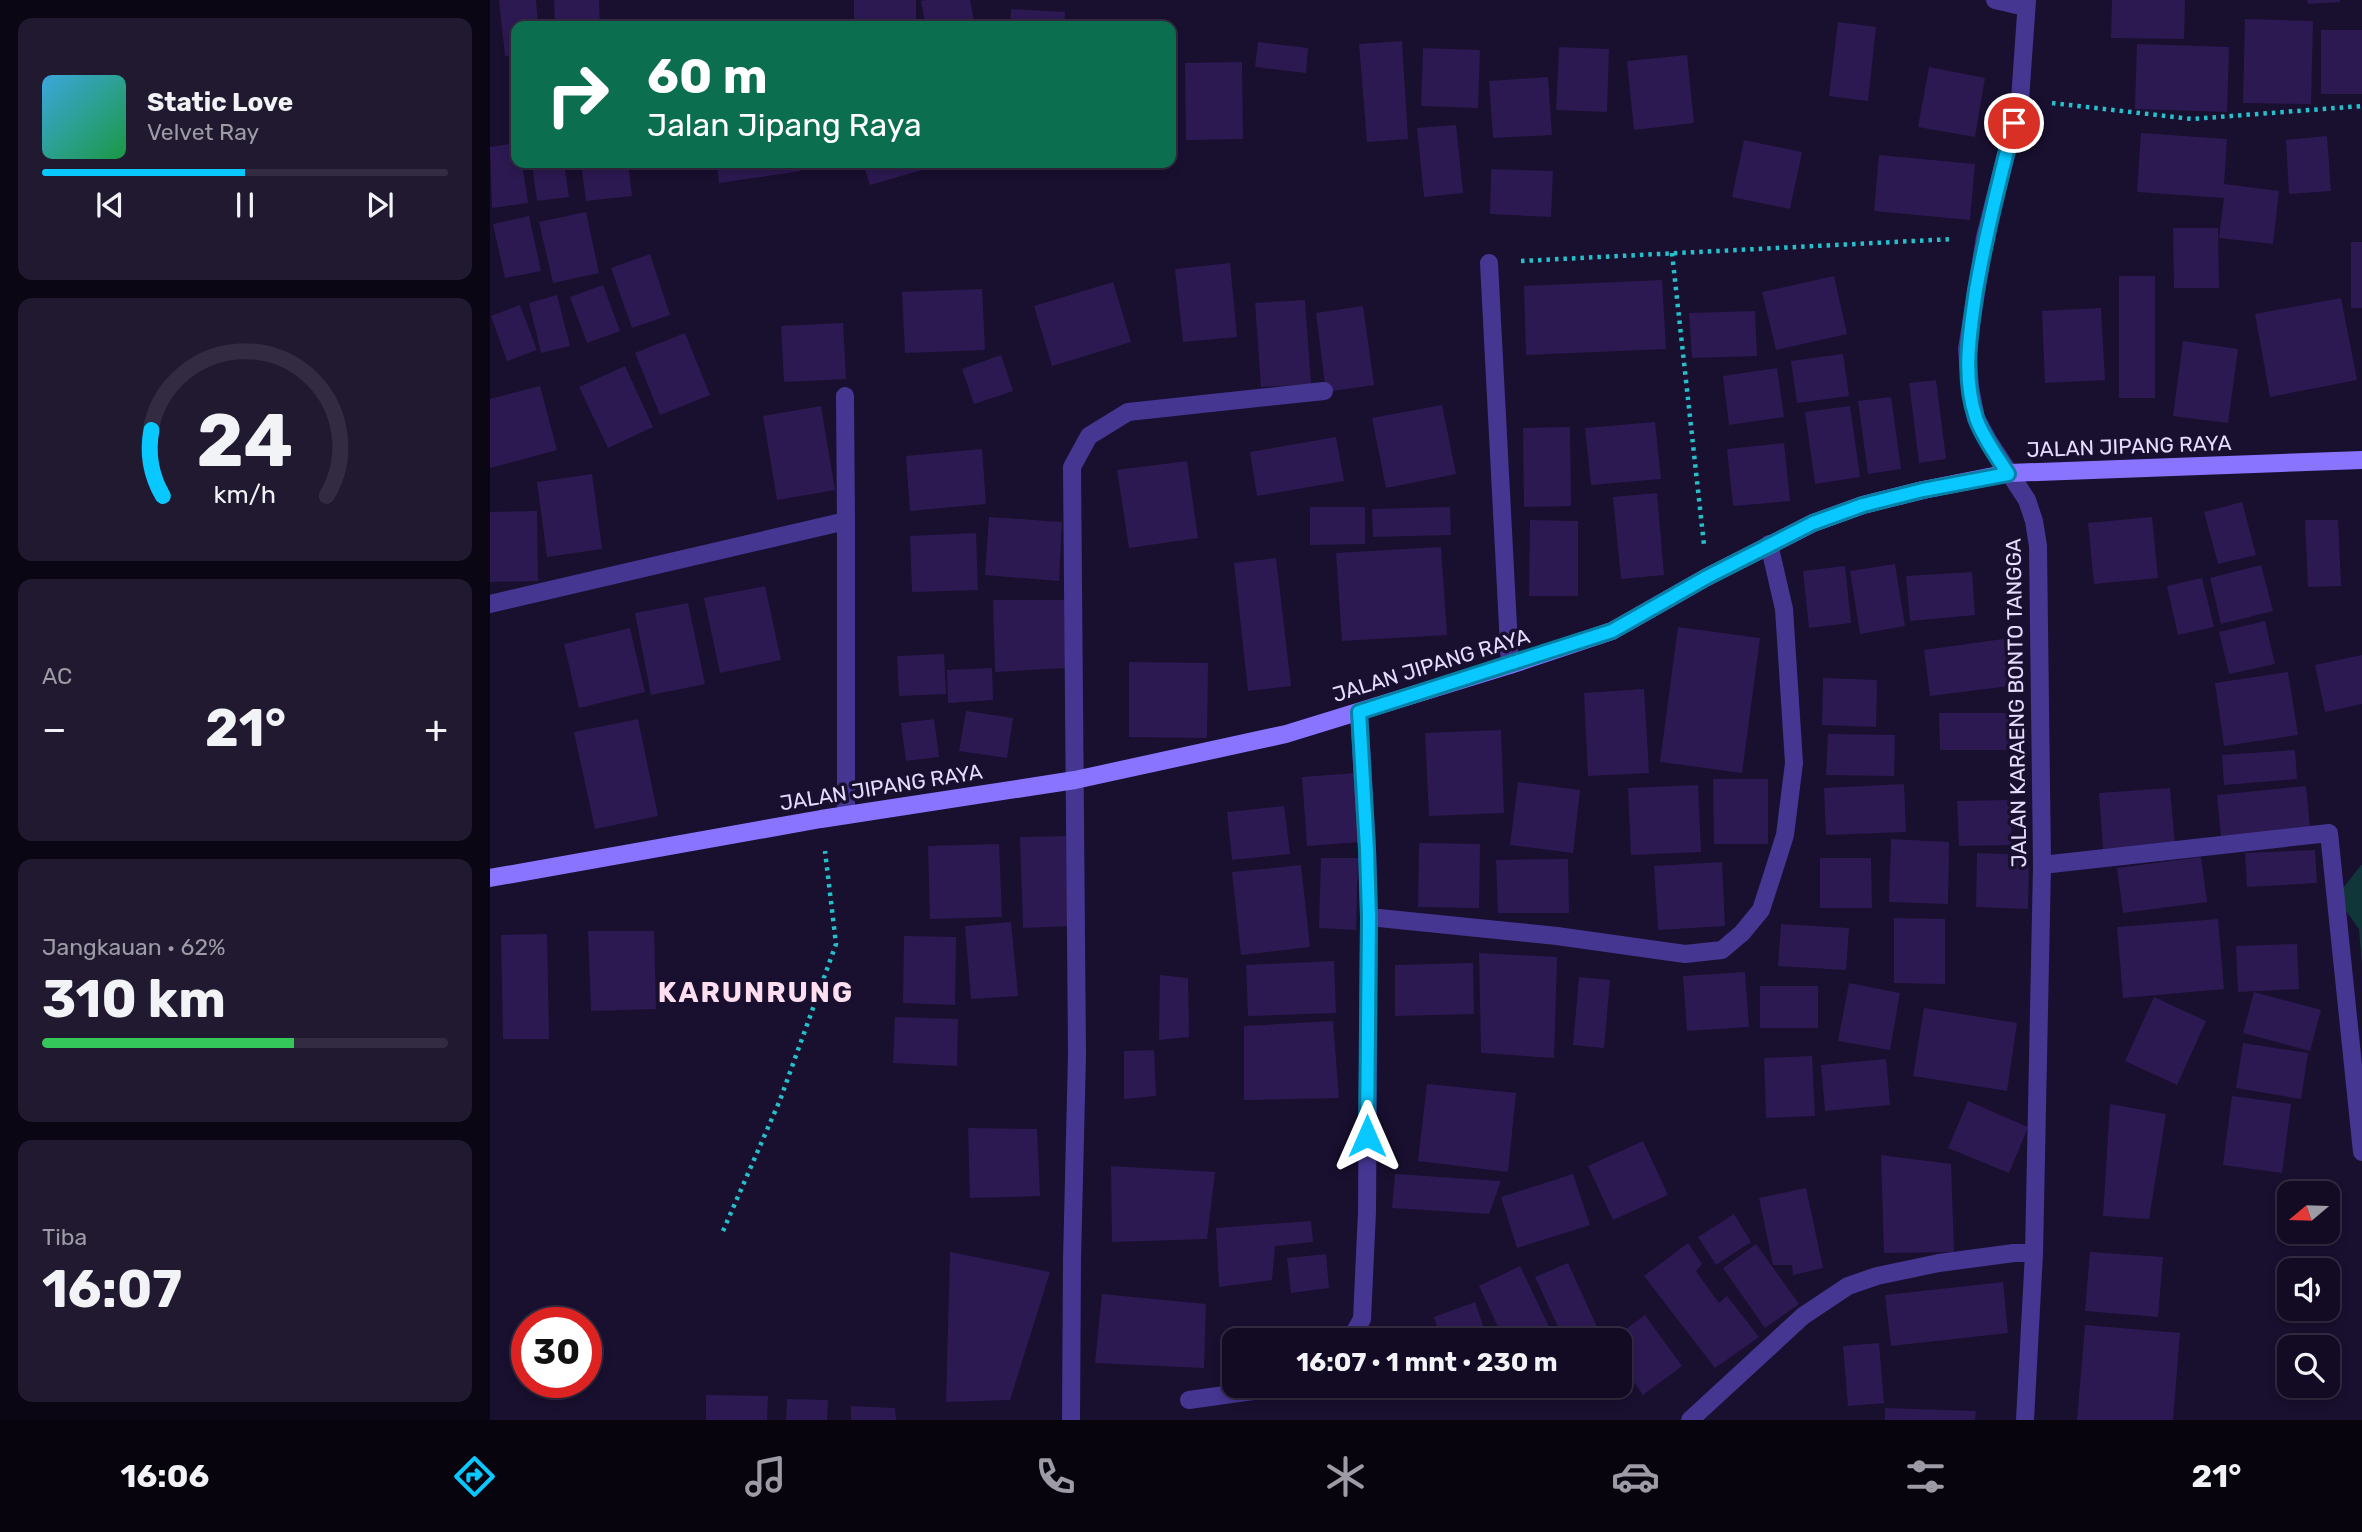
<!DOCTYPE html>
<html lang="id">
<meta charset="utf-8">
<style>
:root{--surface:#130b23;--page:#201930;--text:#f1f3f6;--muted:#9d9ba6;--line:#322b41;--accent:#09c7ff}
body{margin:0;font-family:Rubik,sans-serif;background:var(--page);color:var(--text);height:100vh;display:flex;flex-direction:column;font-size:26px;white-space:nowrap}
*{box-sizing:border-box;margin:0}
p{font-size:23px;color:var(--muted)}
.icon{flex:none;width:38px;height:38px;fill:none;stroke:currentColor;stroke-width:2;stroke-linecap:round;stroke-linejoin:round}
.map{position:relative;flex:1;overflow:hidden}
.sheet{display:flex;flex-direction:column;gap:18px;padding:18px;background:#0a0613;width:490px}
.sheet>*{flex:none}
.hud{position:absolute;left:21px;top:21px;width:665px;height:147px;border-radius:14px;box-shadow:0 4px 10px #0003,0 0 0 2px var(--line);background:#0b6e4f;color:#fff;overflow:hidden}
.needle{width:46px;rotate:251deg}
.tools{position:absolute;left:1787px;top:1181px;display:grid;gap:14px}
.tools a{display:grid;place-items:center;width:63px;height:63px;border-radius:14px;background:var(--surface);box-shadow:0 4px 10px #0003,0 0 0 2px var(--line);font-size:35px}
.speed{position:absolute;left:21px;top:1307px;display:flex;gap:14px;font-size:35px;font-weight:700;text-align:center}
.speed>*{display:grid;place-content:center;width:91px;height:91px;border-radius:50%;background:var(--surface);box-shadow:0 4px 10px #0003,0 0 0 2px var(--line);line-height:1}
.speed .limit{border:10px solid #d22;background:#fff;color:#111}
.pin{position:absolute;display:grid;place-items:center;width:60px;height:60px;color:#fff;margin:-30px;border:4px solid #fff;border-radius:50%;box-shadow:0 2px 7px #0007}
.me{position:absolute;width:77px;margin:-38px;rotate:0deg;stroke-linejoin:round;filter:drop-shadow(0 0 5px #0008)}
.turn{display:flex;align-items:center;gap:24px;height:147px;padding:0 21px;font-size:32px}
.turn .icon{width:91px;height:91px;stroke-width:2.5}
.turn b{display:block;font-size:49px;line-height:60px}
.big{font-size:52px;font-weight:700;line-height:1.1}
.sheet .widget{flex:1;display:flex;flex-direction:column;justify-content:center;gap:10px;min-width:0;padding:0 24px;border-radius:14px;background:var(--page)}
.sheet .dial{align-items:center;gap:0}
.dial svg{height:182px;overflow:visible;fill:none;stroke:var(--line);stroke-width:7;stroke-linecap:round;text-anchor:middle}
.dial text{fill:var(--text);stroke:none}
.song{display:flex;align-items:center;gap:21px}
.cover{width:84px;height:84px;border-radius:10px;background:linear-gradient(135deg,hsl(200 70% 55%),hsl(140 70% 35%))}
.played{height:7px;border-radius:4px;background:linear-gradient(90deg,var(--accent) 50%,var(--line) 50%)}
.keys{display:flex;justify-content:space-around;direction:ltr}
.heat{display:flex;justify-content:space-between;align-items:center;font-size:38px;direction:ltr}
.charge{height:10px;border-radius:5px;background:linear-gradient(90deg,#34c759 62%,var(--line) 0)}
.trip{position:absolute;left:732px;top:1328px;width:410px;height:70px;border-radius:14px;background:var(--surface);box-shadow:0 4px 10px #0003,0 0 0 2px var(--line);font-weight:700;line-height:70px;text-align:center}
.dock{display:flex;height:112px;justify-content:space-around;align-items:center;background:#08040e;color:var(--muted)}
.dock .icon{width:49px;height:49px}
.dock .selected{color:var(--accent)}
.dock b{font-size:32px;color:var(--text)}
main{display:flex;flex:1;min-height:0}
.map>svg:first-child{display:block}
.green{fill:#113639}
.building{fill:#2c1951}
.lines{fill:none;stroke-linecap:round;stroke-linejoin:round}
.path{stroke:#25c0cb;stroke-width:4.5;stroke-dasharray:3.5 5;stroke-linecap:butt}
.lane{stroke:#453692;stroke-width:18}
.street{stroke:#453692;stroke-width:18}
.secondary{stroke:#8974ff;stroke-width:18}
.route-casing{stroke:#0681a6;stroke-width:18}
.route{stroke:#09c7ff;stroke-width:12}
.labels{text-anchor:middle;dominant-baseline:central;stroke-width:7;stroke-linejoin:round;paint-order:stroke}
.street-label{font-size:21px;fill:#e5ddff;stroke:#190f2f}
.district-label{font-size:28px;font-weight:bold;letter-spacing:2px;fill:#ffdfef;stroke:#190f2f}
</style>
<main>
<section class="sheet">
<div class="widget">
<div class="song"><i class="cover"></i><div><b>Static Love</b><p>Velvet Ray</p></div></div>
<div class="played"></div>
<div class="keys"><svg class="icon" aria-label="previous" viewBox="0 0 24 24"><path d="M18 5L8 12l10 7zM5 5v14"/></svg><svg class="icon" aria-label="pause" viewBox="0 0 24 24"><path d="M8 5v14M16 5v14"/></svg><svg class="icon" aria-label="next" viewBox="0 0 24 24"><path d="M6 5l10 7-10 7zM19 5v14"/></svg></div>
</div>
<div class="widget dial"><svg viewBox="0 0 100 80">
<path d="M14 69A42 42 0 1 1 86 69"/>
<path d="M14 69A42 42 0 0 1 9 40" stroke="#09c7ff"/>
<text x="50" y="56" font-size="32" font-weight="700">24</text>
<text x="50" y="72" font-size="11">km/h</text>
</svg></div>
<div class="widget"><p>AC</p>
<div class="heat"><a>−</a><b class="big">21°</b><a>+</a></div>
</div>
<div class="widget"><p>Jangkauan · 62%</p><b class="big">310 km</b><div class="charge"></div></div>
<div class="widget"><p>Tiba</p><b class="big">16:07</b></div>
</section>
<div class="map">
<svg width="1872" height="1420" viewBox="0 0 1872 1420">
<rect width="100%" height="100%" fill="#190f2f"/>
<path class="green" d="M 1872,864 L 1872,965 L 1869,929 L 1846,897 Z"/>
<path class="building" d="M 9,0 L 46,0 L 48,26 L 26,26 L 26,55 L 15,56 Z
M 64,0 L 109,0 L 110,26 L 65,26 Z
M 364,0 L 426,0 L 426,26 L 364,26 Z
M 437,0 L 480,0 L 485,26 L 436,26 L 431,1 Z
M 1622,0 L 1695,0 L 1694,39 L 1621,38 Z
M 1817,0 L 1850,0 L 1850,2 L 1818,4 Z
M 521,9 L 575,12 L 574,26 L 520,26 Z
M 1755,19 L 1823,21 L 1821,104 L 1753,103 Z
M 1348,22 L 1386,27 L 1378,101 L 1339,96 Z
M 1831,30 L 1872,30 L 1872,94 L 1831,94 Z
M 912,41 L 918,139 L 877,142 L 869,44 Z
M 768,42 L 818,48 L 816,73 L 765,67 Z
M 1647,44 L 1739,47 L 1737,112 L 1645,109 Z
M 1069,47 L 1119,49 L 1117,112 L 1066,110 Z
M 933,48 L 990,50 L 988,108 L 931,106 Z
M 1197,55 L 1204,123 L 1144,130 L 1137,61 Z
M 752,62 L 753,139 L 696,140 L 695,63 Z
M 1439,67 L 1495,78 L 1485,137 L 1428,127 Z
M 1058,77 L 1062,135 L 1003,138 L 999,81 Z
M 966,125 L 973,193 L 934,197 L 927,128 Z
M 1651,133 L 1737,139 L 1734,184 L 1789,191 L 1783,244 L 1729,238 L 1734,198 L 1647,192 Z
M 1837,136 L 1841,191 L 1799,194 L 1796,140 Z
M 1254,140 L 1312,152 L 1300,209 L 1242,197 Z
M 26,143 L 26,163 L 32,163 L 38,203 L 2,208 L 0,147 Z
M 1389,155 L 1485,164 L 1480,220 L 1384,211 Z
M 42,163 L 74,163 L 79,197 L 47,201 Z
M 91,163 L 138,163 L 142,196 L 96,201 Z
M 227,163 L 309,163 L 311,171 L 229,183 Z
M 373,163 L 448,163 L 449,165 L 380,185 Z
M 1001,169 L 1063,171 L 1061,217 L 1000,214 Z
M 96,212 L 109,273 L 63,283 L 49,222 Z
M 39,216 L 51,271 L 15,278 L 3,224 Z
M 1683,228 L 1728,228 L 1729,288 L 1684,288 Z
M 1861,242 L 1872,242 L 1872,308 L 1861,308 Z
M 160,254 L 180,315 L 142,328 L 121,268 Z
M 740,263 L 747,337 L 693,342 L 685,269 Z
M 1344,276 L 1357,334 L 1286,350 L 1272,292 Z
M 1629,276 L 1665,276 L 1665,398 L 1629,398 Z
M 1172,280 L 1176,349 L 1036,355 L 1034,286 Z
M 623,282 L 641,342 L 562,366 L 544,306 Z
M 113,285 L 130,331 L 97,343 L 80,297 Z
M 492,289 L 495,350 L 415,353 L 412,292 Z
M 67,295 L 80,346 L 51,353 L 39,303 Z
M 1851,298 L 1867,380 L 1780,397 L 1765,314 Z
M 815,300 L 821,384 L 771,387 L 765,303 Z
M 30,305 L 47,350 L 17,361 L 1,316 Z
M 873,306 L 884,385 L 836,392 L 826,313 Z
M 1611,308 L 1615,380 L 1555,383 L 1552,311 Z
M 1265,311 L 1267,356 L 1202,358 L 1199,313 Z
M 353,323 L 356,379 L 294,382 L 291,326 Z
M 195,333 L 220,395 L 170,415 L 145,353 Z
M 1693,341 L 1748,349 L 1738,423 L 1683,416 Z
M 1353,354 L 1359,396 L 1307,403 L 1301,361 Z
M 511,355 L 523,391 L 484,404 L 472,369 Z
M 135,366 L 163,427 L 118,448 L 89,387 Z
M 1287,368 L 1294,417 L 1239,425 L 1233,376 Z
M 1446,380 L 1456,459 L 1429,463 L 1419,383 Z
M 50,386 L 67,450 L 0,468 L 0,399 Z
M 1401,397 L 1411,469 L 1378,474 L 1368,401 Z
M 952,405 L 966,474 L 896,488 L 882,418 Z
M 331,406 L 345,490 L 287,500 L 273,416 Z
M 1360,406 L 1370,477 L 1325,484 L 1315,412 Z
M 1165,422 L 1171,479 L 1101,485 L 1095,428 Z
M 1080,427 L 1081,506 L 1034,507 L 1033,428 Z
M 846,437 L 854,481 L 767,496 L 760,452 Z
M 1294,443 L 1300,501 L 1243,506 L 1237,449 Z
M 492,449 L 496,504 L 420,511 L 416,456 Z
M 697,461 L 708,538 L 639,548 L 627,470 Z
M 102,474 L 112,549 L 57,557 L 47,482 Z
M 1167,493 L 1174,575 L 1131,579 L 1123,497 Z
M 1752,502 L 1766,555 L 1728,564 L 1714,512 Z
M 820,507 L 875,507 L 875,544 L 820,545 Z
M 960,507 L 961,535 L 883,537 L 882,509 Z
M 47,511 L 48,581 L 0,582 L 0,512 Z
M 499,517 L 572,522 L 569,581 L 495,575 Z
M 1662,517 L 1668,578 L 1604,584 L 1598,523 Z
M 1040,520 L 1088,521 L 1088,596 L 1039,596 Z
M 1815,520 L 1848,520 L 1851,586 L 1818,587 Z
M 486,533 L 488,590 L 422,592 L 420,536 Z
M 951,547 L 957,635 L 852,641 L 846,553 Z
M 786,558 L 801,686 L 758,691 L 744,563 Z
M 1405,564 L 1415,626 L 1370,634 L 1360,571 Z
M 1771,565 L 1783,611 L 1731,624 L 1720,578 Z
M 1355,566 L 1361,623 L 1319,628 L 1313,571 Z
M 1482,572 L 1485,615 L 1420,621 L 1416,576 Z
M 1712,578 L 1724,627 L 1688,635 L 1677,586 Z
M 275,586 L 291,660 L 230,673 L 214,598 Z
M 503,600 L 575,600 L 576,668 L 505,672 Z
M 198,603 L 215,684 L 161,695 L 145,613 Z
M 1775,621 L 1785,664 L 1739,674 L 1729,632 Z
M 1188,627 L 1270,638 L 1252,773 L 1170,762 Z
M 140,628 L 155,692 L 89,708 L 74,644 Z
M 1520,638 L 1527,685 L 1440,696 L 1434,650 Z
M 454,654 L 456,694 L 409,696 L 407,656 Z
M 1872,655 L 1872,704 L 1835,712 L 1825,665 Z
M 639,662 L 718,663 L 717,738 L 639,737 Z
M 502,668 L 503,700 L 458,703 L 457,670 Z
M 1798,672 L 1808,735 L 1734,746 L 1725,683 Z
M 1333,678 L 1387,680 L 1386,727 L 1332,725 Z
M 1154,689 L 1159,773 L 1098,776 L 1094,693 Z
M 476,711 L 523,718 L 517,758 L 469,751 Z
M 1449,713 L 1532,713 L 1532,750 L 1450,750 Z
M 148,719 L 168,816 L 105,829 L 84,732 Z
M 444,719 L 449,757 L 416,761 L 411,723 Z
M 1011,730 L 1014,813 L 939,816 L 935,733 Z
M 1338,734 L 1405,735 L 1404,776 L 1336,775 Z
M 1805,750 L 1807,779 L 1734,785 L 1732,755 Z
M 867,773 L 872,842 L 817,846 L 812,777 Z
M 1223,779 L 1278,779 L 1278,844 L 1224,844 Z
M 1028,782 L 1090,790 L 1083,853 L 1020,845 Z
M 1414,784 L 1416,832 L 1336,835 L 1334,788 Z
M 1208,785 L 1211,852 L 1141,855 L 1138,788 Z
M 1816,786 L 1820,828 L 1731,837 L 1727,795 Z
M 1680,788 L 1685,846 L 1613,849 L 1609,793 Z
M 1520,800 L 1522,845 L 1469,846 L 1467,801 Z
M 794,806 L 800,854 L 742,860 L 737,812 Z
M 580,836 L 582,926 L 533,928 L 530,837 Z
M 1401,839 L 1459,842 L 1458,904 L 1399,902 Z
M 929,843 L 990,844 L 989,908 L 928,907 Z
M 509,844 L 512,917 L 440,919 L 438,846 Z
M 1825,850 L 1827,883 L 1757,887 L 1755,853 Z
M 1487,853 L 1539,855 L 1538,909 L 1486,907 Z
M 1711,857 L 1717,902 L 1633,913 L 1627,868 Z
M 831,858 L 868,858 L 866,930 L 829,928 Z
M 1330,858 L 1381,858 L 1382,908 L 1330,908 Z
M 1078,859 L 1079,913 L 1008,913 L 1006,860 Z
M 1232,862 L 1235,926 L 1168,930 L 1164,866 Z
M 811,865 L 820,947 L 751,955 L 742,872 Z
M 1404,918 L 1455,919 L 1455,984 L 1404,983 Z
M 1728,919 L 1734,989 L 1633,998 L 1627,927 Z
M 521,922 L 528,996 L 481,999 L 475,926 Z
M 1291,924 L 1359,928 L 1356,970 L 1288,966 Z
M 98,931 L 164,931 L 166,1009 L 101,1011 Z
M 57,934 L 59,1039 L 13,1039 L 11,935 Z
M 414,936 L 466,937 L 465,1005 L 413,1003 Z
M 1807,944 L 1809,989 L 1748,992 L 1746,946 Z
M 989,953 L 1067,957 L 1064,1058 L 991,1053 Z
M 844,961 L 846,1013 L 758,1016 L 756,965 Z
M 983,963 L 984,1014 L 905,1016 L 905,965 Z
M 1255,972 L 1259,1027 L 1197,1031 L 1193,976 Z
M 670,975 L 698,978 L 699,1037 L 669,1040 Z
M 1089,977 L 1120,980 L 1114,1048 L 1083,1045 Z
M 1359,983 L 1410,993 L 1400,1050 L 1348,1041 Z
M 1270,986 L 1328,986 L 1328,1028 L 1270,1028 Z
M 1764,992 L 1831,1010 L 1820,1051 L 1753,1033 Z
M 1664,997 L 1716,1021 L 1687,1085 L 1635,1061 Z
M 1434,1008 L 1527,1023 L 1517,1091 L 1423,1076 Z
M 405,1017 L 468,1019 L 467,1066 L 403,1063 Z
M 843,1021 L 849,1098 L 754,1100 L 754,1026 Z
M 1753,1043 L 1818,1053 L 1811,1099 L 1746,1088 Z
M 664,1050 L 666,1096 L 634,1099 L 634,1051 Z
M 1322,1056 L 1325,1116 L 1276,1118 L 1274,1058 Z
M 1396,1059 L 1400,1105 L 1335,1111 L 1331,1065 Z
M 937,1084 L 1026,1093 L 1018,1172 L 928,1161 Z
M 1742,1096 L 1801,1104 L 1792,1173 L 1733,1165 Z
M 1478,1101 L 1538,1127 L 1519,1173 L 1458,1148 Z
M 1620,1104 L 1676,1114 L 1659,1219 L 1613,1216 Z
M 478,1128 L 547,1129 L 550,1196 L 480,1198 Z
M 1153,1141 L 1178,1195 L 1123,1220 L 1098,1166 Z
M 1391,1155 L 1461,1164 L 1464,1252 L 1394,1253 Z
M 621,1166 L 725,1172 L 717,1239 L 622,1242 Z
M 905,1174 L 1011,1181 L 999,1214 L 902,1208 Z
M 1083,1174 L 1100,1225 L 1027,1248 L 1011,1197 Z
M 1316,1188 L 1333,1268 L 1303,1275 L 1302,1265 L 1283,1265 L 1269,1198 Z
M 1244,1214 L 1261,1242 L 1226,1265 L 1208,1237 Z
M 821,1221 L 823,1242 L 785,1246 L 782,1280 L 729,1287 L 726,1228 Z
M 1198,1243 L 1212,1264 L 1206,1271 L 1229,1303 L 1237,1296 L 1269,1337 L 1225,1368 L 1154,1276 Z
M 1266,1244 L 1309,1304 L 1275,1328 L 1233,1268 Z
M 460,1252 L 560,1272 L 520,1400 L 456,1402 Z
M 1600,1252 L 1673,1257 L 1668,1317 L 1595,1311 Z
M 836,1254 L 839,1288 L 801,1293 L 797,1258 Z
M 1078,1263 L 1108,1329 L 1083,1340 L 1074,1340 L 1045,1277 Z
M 1030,1266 L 1063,1335 L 1053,1340 L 1014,1340 L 989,1286 Z
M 1513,1282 L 1518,1333 L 1401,1346 L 1395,1295 Z
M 612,1294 L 716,1304 L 714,1368 L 605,1363 Z
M 985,1302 L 998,1340 L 951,1340 L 944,1317 Z
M 1155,1315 L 1192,1366 L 1153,1395 L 1129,1361 L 1129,1340 L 1121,1340 Z
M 1595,1325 L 1690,1333 L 1683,1420 L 1587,1420 Z
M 1389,1343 L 1394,1403 L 1358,1406 L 1353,1346 Z
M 216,1395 L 278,1396 L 277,1420 L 216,1420 Z
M 297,1399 L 338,1400 L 337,1420 L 296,1420 Z
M 361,1406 L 405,1408 L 406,1420 L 361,1420 Z
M 1395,1408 L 1486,1411 L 1485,1420 L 1395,1420 Z"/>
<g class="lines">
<path class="path" d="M 1562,103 L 1702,119 L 1872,106
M 1182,253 L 1214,545
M 1031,261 L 1463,239
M 233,1231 L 290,1100 L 346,944 L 335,851"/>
<path class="lane" d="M 355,396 L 356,521"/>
<path class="street" d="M 1505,0 L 1535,7
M 999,263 L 1020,665
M 0,604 L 356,521 L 356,815
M 869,712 L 877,849 L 879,917 L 1067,936 L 1195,954 L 1232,950 L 1252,933 L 1271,910 L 1283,873 L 1295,835 L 1304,763 L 1294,609 L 1279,544
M 1552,865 L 1839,833 L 1872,1152
M 860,1340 L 872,1319 L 877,1212 L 879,917
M 699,1400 L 799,1386
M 581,1420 L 582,1260 L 587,1054 L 582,467 L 599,436 L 638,412 L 834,391
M 1200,1420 L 1313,1316 L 1358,1286 L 1387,1276 L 1449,1263 L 1524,1253 L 1544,1253
M 1535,1420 L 1544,1253 L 1552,865 L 1548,546 L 1544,521 L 1537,500 L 1499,442 L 1486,418 L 1480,387 L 1477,349 L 1495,237 L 1530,100 L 1537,0"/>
<path class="secondary" d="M 0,878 L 331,819 L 585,780 L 796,734 L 1020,665 L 1122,631 L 1217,577 L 1323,523 L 1373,505 L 1433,490 L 1519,473 L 1872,460"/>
</g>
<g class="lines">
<defs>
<path id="route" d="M 877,1136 L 879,917 L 877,849 L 869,712 L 1122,631 L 1217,577 L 1323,523 L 1373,505 L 1433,490 L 1518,474 C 1507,456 1493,438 1486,418 C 1472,376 1480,332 1486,290 C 1496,233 1510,178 1524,123"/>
</defs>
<use href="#route" class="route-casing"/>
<use href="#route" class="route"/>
</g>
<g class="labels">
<g class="street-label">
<text transform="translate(1639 446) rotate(-2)">JALAN JIPANG RAYA</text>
<text transform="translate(941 665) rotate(-17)">JALAN JIPANG RAYA</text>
<text transform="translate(1526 703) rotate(-91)">JALAN KARAENG BONTO TANGGA</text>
<text transform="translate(391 787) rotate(-9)">JALAN JIPANG RAYA</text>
</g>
<g class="district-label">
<text x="266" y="992">KARUNRUNG</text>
</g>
</g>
</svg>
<div class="tools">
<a><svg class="needle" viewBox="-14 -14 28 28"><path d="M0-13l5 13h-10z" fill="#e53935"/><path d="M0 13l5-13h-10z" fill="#9d9ba6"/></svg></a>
<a><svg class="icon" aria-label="sound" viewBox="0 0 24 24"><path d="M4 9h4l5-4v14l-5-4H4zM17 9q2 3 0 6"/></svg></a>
<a><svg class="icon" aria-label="search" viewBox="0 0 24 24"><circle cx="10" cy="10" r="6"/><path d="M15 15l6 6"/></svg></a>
</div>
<div class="speed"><div class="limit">30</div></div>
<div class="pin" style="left:1524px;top:123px;background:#d93025"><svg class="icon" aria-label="arrive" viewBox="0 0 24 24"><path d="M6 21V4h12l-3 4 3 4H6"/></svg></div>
<svg class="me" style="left:877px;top:1136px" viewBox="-20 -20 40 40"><path d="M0-17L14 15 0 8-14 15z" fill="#09c7ff" stroke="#fff" stroke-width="4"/></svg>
<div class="trip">16:07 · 1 mnt · 230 m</div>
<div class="hud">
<div class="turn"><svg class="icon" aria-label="right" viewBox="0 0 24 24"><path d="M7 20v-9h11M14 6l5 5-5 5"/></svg><div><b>60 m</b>Jalan Jipang Raya</div></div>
</div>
</div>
</main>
<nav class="dock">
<b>16:06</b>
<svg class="icon selected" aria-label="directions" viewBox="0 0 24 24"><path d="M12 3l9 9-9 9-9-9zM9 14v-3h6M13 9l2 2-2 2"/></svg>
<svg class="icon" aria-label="music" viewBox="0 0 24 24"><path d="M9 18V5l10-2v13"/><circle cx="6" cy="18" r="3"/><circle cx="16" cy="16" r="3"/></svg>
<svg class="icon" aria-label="phone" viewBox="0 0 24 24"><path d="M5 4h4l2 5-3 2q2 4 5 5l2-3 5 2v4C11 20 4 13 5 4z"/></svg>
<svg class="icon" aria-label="climate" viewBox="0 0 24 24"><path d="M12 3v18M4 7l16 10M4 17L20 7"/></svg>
<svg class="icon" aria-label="car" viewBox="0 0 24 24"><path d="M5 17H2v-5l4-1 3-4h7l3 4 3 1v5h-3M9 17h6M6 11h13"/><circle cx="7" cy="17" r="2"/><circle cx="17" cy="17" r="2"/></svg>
<svg class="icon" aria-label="filters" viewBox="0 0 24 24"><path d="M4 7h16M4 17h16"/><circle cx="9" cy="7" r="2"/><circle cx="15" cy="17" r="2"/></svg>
<b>21°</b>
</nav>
